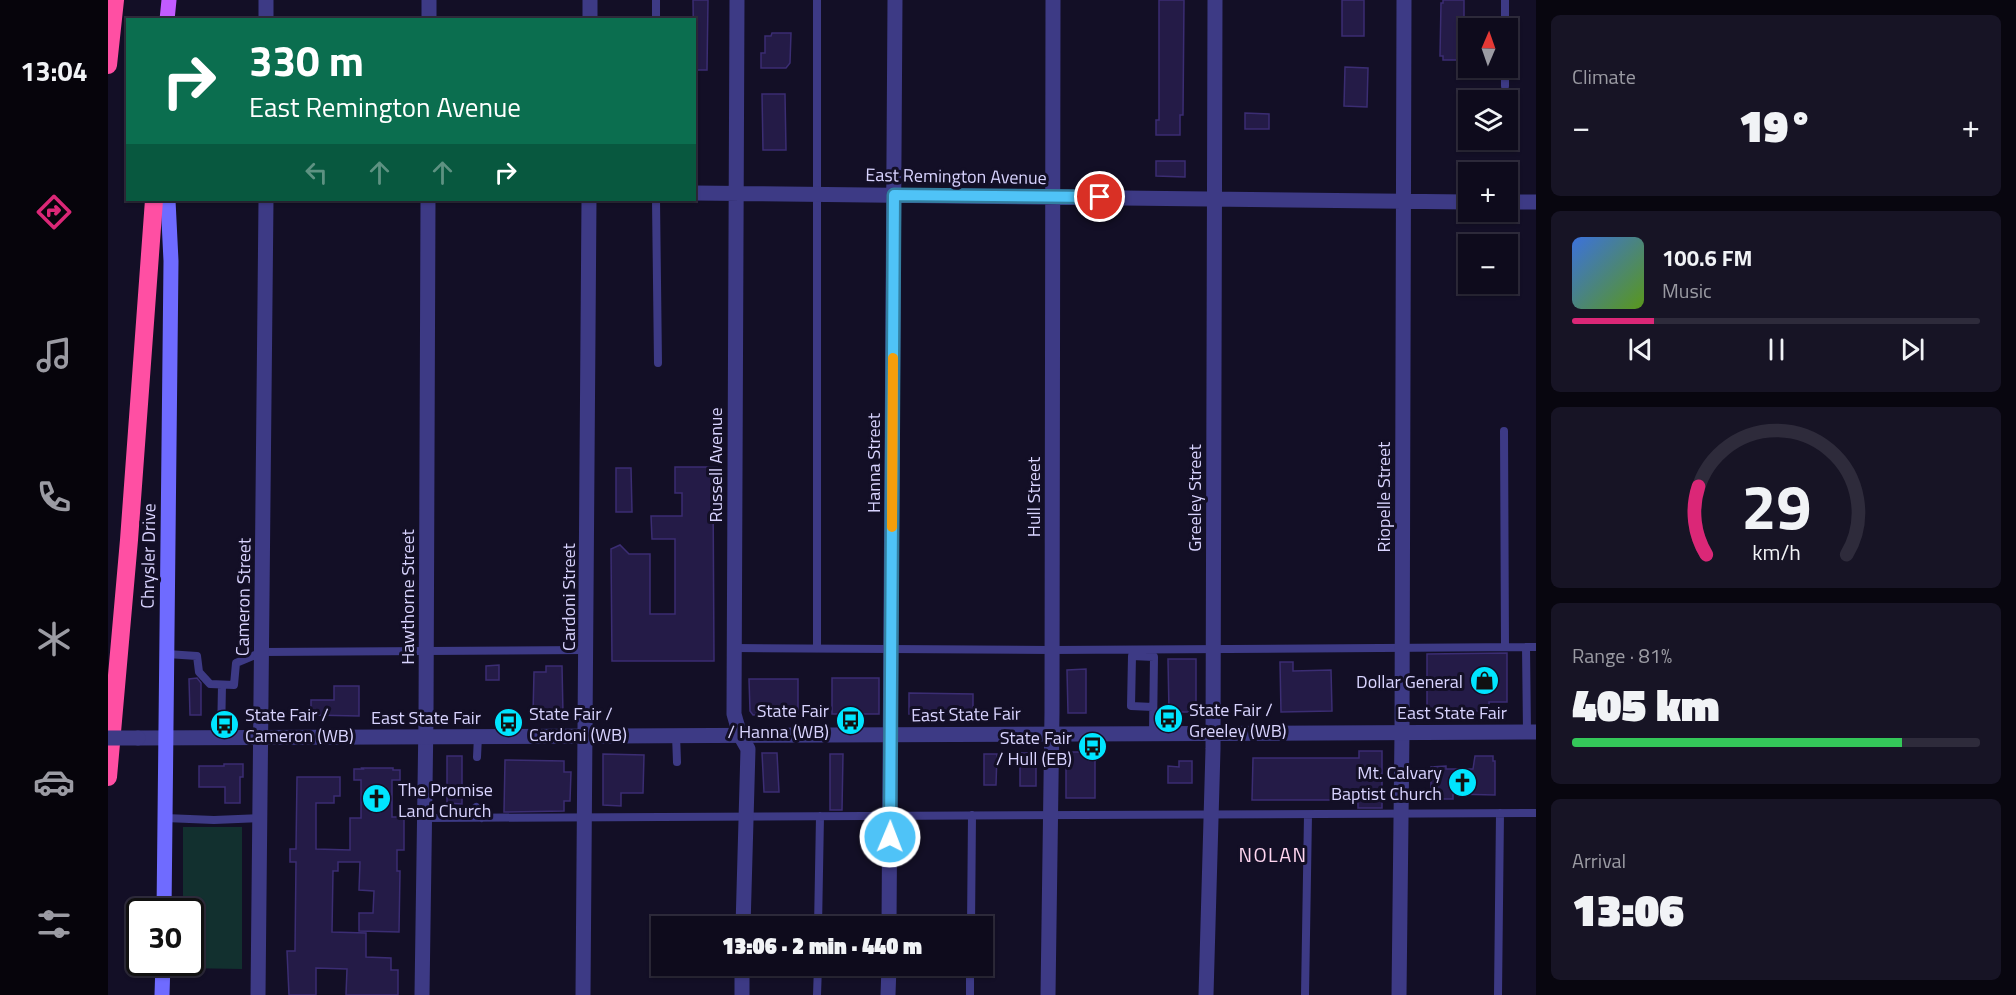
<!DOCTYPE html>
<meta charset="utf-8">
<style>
:root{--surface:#0e0b1c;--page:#171425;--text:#f1f3f6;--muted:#9b9ba3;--line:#2e2b3b;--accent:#db2777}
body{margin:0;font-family:"Titillium Web",sans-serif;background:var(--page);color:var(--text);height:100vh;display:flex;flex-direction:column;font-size:22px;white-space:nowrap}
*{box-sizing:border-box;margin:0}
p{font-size:20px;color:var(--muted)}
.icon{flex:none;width:33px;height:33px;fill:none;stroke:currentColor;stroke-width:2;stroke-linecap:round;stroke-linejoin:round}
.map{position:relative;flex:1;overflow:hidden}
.details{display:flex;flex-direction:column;gap:15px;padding:15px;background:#08060f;width:480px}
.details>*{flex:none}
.guide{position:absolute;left:18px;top:18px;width:570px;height:183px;border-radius:0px;box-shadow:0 2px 4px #0004,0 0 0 2px var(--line);background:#0b6e4f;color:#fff;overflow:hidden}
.needle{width:39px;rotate:2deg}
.tools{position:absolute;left:1350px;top:18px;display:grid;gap:12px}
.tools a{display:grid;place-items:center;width:60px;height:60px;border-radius:0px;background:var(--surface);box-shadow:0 2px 4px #0004,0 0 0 2px var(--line);font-size:30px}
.speed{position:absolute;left:18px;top:898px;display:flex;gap:12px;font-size:30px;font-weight:700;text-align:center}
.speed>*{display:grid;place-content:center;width:78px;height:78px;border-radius:50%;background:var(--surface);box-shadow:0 2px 4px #0004,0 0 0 2px var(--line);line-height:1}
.speed .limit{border:3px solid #111;border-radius:9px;background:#fff;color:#111}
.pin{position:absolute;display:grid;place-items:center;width:51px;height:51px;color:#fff;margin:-26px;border:3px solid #fff;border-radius:50%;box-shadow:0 2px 6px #0007}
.me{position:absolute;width:66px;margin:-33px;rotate:1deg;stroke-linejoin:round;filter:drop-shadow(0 0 4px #0008)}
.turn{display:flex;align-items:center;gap:21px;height:126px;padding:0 24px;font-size:27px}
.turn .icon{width:78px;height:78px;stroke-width:2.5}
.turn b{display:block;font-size:42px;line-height:51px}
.lanes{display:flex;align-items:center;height:57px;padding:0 24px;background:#0003;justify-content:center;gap:30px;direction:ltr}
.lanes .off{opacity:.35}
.big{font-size:45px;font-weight:800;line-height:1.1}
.details .card{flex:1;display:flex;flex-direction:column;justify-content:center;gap:9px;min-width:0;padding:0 21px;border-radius:9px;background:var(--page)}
.details .dial{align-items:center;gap:0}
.dial svg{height:156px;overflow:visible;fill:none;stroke:var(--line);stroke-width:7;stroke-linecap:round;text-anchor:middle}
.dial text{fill:var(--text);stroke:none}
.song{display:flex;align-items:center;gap:18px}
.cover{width:72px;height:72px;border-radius:9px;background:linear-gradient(135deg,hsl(220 70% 55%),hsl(90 70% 35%))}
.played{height:6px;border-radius:3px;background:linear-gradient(90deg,var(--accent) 20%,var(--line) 20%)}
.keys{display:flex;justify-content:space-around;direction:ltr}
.heat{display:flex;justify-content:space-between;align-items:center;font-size:33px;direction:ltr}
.charge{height:9px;border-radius:4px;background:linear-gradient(90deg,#34c759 81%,var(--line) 0)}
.trip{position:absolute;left:543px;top:916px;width:342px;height:60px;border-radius:0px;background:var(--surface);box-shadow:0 2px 4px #0004,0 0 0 2px var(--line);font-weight:800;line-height:60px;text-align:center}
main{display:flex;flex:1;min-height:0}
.tab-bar{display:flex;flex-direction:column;width:108px;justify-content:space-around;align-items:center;background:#06040b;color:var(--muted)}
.tab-bar .icon{width:42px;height:42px}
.tab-bar .on{color:var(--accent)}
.tab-bar b{font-size:27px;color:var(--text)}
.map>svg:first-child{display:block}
.green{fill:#12302f}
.building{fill:#241b47;stroke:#3b2d73;stroke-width:1.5}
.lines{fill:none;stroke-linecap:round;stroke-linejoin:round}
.service{stroke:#3d3a85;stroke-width:8}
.minor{stroke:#3d3a85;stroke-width:15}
.tertiary{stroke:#3d3a85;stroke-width:15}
.secondary{stroke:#6f6bff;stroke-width:15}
.primary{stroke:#c25bff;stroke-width:15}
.motorway{stroke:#ff4fa3;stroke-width:18}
.tertiary-bridge{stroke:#3d3a85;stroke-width:15}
.route-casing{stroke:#337fa1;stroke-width:15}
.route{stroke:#4fc3f7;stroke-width:10}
.slow{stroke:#f59e0b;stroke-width:10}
.labels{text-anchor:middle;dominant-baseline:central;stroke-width:6;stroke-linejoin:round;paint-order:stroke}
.street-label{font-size:18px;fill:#d9d4ff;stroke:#130f26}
.poi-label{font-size:18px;fill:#d9d4ff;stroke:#130f26;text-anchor:end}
.neighbourhood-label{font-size:20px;letter-spacing:1.5px;fill:#ffd6f0;stroke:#130f26}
</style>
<main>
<nav class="tab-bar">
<b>13:04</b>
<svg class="icon on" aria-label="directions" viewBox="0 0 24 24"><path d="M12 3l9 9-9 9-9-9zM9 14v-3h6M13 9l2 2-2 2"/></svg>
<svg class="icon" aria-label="music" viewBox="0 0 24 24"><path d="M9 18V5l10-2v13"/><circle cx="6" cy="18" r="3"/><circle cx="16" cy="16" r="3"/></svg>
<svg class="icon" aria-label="phone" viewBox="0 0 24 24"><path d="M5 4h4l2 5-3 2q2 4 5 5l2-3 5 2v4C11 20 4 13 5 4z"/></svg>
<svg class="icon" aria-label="climate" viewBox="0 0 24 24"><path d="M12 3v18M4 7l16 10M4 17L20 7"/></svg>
<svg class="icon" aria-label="car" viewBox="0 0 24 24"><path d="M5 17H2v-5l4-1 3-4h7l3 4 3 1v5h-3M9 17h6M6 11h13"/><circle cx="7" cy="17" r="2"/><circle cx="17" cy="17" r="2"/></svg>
<svg class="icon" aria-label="filters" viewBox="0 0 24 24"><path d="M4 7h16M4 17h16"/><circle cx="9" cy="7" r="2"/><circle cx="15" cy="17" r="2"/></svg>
</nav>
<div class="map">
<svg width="1428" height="995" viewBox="0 0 1428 995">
<rect width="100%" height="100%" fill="#130f26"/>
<path class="green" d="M 75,827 L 134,827 L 134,969 L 75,968 L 75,963 L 82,963 L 82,912 L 75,912 Z"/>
<path class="building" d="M 585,0 L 600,0 L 599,70 L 586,70 Z
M 1051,0 L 1076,0 L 1075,115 L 1072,115 L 1072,135 L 1048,135 L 1048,120 L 1051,120 Z
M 1234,0 L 1256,0 L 1256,36 L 1234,36 Z
M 1335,0 L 1356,0 L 1356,60 L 1335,60 L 1335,56 L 1332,56 L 1333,3 L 1335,3 Z
M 664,33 L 683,33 L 682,63 L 678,68 L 653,68 L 653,53 L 657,53 L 657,36 L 663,36 Z
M 1237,67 L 1260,68 L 1259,107 L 1236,106 Z
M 654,94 L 677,94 L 678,150 L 655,150 Z
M 1137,113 L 1161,114 L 1161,129 L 1137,129 Z
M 1048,161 L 1077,161 L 1077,177 L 1048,176 Z
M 567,467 L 609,467 L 609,484 L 605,484 L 606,661 L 504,661 L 503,549 L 512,545 L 521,554 L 542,554 L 542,614 L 567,614 L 567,539 L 544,539 L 543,516 L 574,516 L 574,493 L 567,493 Z
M 508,468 L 523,468 L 524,512 L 508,512 Z
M 1399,653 L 1399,702 L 1381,702 L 1381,711 L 1319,711 L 1319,654 Z
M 1060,659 L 1088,659 L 1088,712 L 1061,712 Z
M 1172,662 L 1185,662 L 1185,671 L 1223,670 L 1224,711 L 1173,712 Z
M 391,665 L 391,680 L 378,680 L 378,666 Z
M 438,666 L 454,666 L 455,714 L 425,714 L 426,672 L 438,672 Z
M 978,669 L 978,713 L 960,713 L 959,670 Z
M 89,678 L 93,683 L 93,715 L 82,715 L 81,679 Z
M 724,678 L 771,678 L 771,714 L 724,714 Z
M 641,679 L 690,679 L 690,714 L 645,715 L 642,711 Z
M 226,686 L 251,686 L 251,716 L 203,715 L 203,700 L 226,700 Z
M 801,693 L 865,694 L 865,714 L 801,714 Z
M 1251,751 L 1274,751 L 1274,808 L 1250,808 L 1250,800 L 1144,800 L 1145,758 L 1251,758 Z
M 958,752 L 987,752 L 987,798 L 958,798 Z
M 654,753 L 669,753 L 671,792 L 656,792 Z
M 912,753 L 928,753 L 928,786 L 912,786 Z
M 495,754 L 536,755 L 535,793 L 513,793 L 513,806 L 495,805 Z
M 722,754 L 735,754 L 734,810 L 722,810 Z
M 876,754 L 889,754 L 888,785 L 876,785 Z
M 339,756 L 354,756 L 354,804 L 339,803 Z
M 1367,756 L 1385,756 L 1385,761 L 1387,761 L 1387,795 L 1345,794 L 1345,799 L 1323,799 L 1323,767 L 1338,766 L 1338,769 L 1365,769 Z
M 397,760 L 456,761 L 456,772 L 463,772 L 462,801 L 456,801 L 456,811 L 396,812 Z
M 1071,761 L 1084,761 L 1084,783 L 1060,783 L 1060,766 L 1071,767 Z
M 116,764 L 135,764 L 135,777 L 132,777 L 132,803 L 117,803 L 117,787 L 91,787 L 91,766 L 116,766 Z
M 254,768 L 285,768 L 285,770 L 292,770 L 292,780 L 284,780 L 284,817 L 296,817 L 296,850 L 289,850 L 289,871 L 292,871 L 291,932 L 251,931 L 251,913 L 265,913 L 266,891 L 251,890 L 252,862 L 230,862 L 230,871 L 225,871 L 224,932 L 258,933 L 258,957 L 283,958 L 283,970 L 290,970 L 290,995 L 238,995 L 239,969 L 208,968 L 208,995 L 181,995 L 179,951 L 187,951 L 188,862 L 182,862 L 182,849 L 188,849 L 189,777 L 232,777 L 232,796 L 226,796 L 226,803 L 208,803 L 208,849 L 242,850 L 242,818 L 253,818 L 253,780 L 246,780 L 246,769 L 255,769 Z"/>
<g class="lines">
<path class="service" d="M 548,20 L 548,0
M 1397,28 L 1397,0
M 1397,86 L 1397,68
M 548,200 L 550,363
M 1396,431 L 1397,647
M 1418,647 L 1419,732
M 626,648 L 943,650 L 1428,647
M 709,648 L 709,0
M 59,654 L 89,656 L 91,672 L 102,684 L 126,685 L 128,663 L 154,652 L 478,650
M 1045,707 L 1023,706 L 1024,656 L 1046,657 L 1045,733
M 568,735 L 569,762
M 113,737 L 114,685
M 369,757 L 370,736
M 368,807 L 374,818
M 57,818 L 106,820 L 152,818
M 317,818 L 1428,813
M 710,927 L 712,816
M 863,927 L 864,815
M 709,995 L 710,966
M 862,995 L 862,966
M 1197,995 L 1200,815
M 1390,995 L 1392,813"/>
<path class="minor" d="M 158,0 L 158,20
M 629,0 L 626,714 L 632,735 L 640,749 L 635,927
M 321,20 L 321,0
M 482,20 L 482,0
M 586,193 L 1360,202
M 1400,202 L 1428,202
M 781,927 L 787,0
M 150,995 L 158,200
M 314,995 L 318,718 L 320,200
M 475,995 L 481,200
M 634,995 L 634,966
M 780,995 L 781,966
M 940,995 L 944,712 L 945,0
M 1098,995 L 1105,749 L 1107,0
M 1291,995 L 1294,732 L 1296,0"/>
<path class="tertiary" d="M 30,738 L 1428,732"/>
<path class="secondary" d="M 56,912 L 63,261 L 60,200
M 54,995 L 55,963"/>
<path class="primary" d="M 59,20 L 61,0"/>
<path class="motorway" d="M 0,65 L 7,0
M 0,777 L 21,540 L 46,200"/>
<path class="tertiary-bridge" d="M 0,738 L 30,738"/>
</g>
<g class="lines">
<defs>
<path id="route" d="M 782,837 L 786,195 L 992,197"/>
</defs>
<use href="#route" class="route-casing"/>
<use href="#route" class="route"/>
<path class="slow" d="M 784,527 L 785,358"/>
</g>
<defs>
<symbol id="shop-disc" viewBox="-11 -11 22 22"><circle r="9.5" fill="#00e5ff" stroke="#130f26"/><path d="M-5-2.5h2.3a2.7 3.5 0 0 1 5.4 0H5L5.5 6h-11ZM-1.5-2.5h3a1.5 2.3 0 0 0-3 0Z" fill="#111"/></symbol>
<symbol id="bus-disc" viewBox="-11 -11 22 22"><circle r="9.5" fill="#00e5ff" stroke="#130f26"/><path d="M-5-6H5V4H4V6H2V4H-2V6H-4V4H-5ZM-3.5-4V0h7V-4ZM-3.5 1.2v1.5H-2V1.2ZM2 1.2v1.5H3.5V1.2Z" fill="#111"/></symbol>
<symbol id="church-disc" viewBox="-11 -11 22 22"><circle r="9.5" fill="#00e5ff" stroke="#130f26"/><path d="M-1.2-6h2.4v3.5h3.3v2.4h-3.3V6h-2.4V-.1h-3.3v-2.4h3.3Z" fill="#111"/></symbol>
</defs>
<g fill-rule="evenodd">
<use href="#shop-disc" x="1360" y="664" width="33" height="33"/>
<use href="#bus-disc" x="1044" y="702" width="33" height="33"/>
<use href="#bus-disc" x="726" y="704" width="33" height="33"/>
<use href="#bus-disc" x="384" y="706" width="33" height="33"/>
<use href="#bus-disc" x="100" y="708" width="33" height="33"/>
<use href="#bus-disc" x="968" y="730" width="33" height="33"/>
<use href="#church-disc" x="1338" y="766" width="33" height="33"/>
<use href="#church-disc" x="252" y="782" width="33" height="33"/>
</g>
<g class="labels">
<g class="street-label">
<text transform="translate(848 176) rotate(1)">East Remington Avenue</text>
<text transform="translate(765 463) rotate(-90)">Hanna Street</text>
<text transform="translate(607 465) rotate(-90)">Russell Avenue</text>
<text transform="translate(925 497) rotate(-90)">Hull Street</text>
<text transform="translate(1275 497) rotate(-90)">Riopelle Street</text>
<text transform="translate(1086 498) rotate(-90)">Greeley Street</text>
<text transform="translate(40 556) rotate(-89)">Chrysler Drive</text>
<text transform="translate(135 597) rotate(-89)">Cameron Street</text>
<text transform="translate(299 597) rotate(-90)">Hawthorne Street</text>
<text transform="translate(460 597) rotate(-90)">Cardoni Street</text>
<text x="1344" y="712">East State Fair</text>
<text transform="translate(858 714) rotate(-1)">East State Fair</text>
<text x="318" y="717">East State Fair</text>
</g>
<g class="poi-label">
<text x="1355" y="681">Dollar General</text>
<text x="1081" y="709" text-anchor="start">State Fair /<tspan x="1081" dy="21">Greeley (WB)</tspan></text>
<text x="721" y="710">State Fair<tspan x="721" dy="21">/ Hanna (WB)</tspan></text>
<text x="421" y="713" text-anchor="start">State Fair /<tspan x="421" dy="21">Cardoni (WB)</tspan></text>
<text x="137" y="714" text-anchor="start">State Fair /<tspan x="137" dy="21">Cameron (WB)</tspan></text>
<text x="964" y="737">State Fair<tspan x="964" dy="21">/ Hull (EB)</tspan></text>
<text x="1334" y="772">Mt. Calvary<tspan x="1334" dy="21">Baptist Church</tspan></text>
<text x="290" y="789" text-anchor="start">The Promise<tspan x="290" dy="21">Land Church</tspan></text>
</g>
<g class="neighbourhood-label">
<text x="1165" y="854">NOLAN</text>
</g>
</g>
</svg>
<div class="tools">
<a><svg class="needle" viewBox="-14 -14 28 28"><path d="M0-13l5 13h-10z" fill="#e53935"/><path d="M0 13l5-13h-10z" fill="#9b9ba3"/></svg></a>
<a><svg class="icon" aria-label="layers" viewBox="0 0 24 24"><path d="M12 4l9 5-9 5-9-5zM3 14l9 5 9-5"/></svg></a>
<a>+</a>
<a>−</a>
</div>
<div class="speed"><div class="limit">30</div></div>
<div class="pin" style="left:992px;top:197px;background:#d93025"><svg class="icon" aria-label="arrive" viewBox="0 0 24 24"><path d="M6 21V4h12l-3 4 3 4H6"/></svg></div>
<svg class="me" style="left:782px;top:837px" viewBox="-20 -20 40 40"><circle r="17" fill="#4fc3f7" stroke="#fff" stroke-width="3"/><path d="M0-11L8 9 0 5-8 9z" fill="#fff"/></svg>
<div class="trip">13:06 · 2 min · 440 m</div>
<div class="guide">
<div class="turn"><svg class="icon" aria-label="right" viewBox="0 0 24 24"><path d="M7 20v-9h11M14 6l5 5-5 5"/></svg><div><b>330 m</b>East Remington Avenue</div></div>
<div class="lanes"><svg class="icon off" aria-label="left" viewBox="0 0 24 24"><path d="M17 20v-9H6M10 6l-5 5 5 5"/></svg><svg class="icon off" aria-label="ahead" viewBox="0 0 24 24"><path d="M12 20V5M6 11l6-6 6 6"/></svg><svg class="icon off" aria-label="ahead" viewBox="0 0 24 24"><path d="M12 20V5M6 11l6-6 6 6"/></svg><svg class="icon" aria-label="right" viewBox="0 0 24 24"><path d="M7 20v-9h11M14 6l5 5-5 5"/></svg></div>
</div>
</div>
<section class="details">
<div class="card"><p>Climate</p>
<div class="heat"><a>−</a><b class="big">19°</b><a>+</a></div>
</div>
<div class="card">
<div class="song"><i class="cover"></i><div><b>100.6 FM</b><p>Music</p></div></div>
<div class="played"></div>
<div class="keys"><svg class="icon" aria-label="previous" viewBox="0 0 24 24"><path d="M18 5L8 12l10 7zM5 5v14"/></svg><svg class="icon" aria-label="pause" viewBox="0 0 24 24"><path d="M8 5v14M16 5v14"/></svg><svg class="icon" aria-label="next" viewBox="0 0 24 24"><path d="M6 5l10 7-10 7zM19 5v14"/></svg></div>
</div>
<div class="card dial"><svg viewBox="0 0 100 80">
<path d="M14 69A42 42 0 1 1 86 69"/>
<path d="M14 69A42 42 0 0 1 10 34" stroke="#db2777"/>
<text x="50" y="56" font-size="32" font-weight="700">29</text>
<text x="50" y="72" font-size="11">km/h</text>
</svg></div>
<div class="card"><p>Range · 81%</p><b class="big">405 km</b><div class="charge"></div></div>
<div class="card"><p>Arrival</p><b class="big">13:06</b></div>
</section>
</main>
